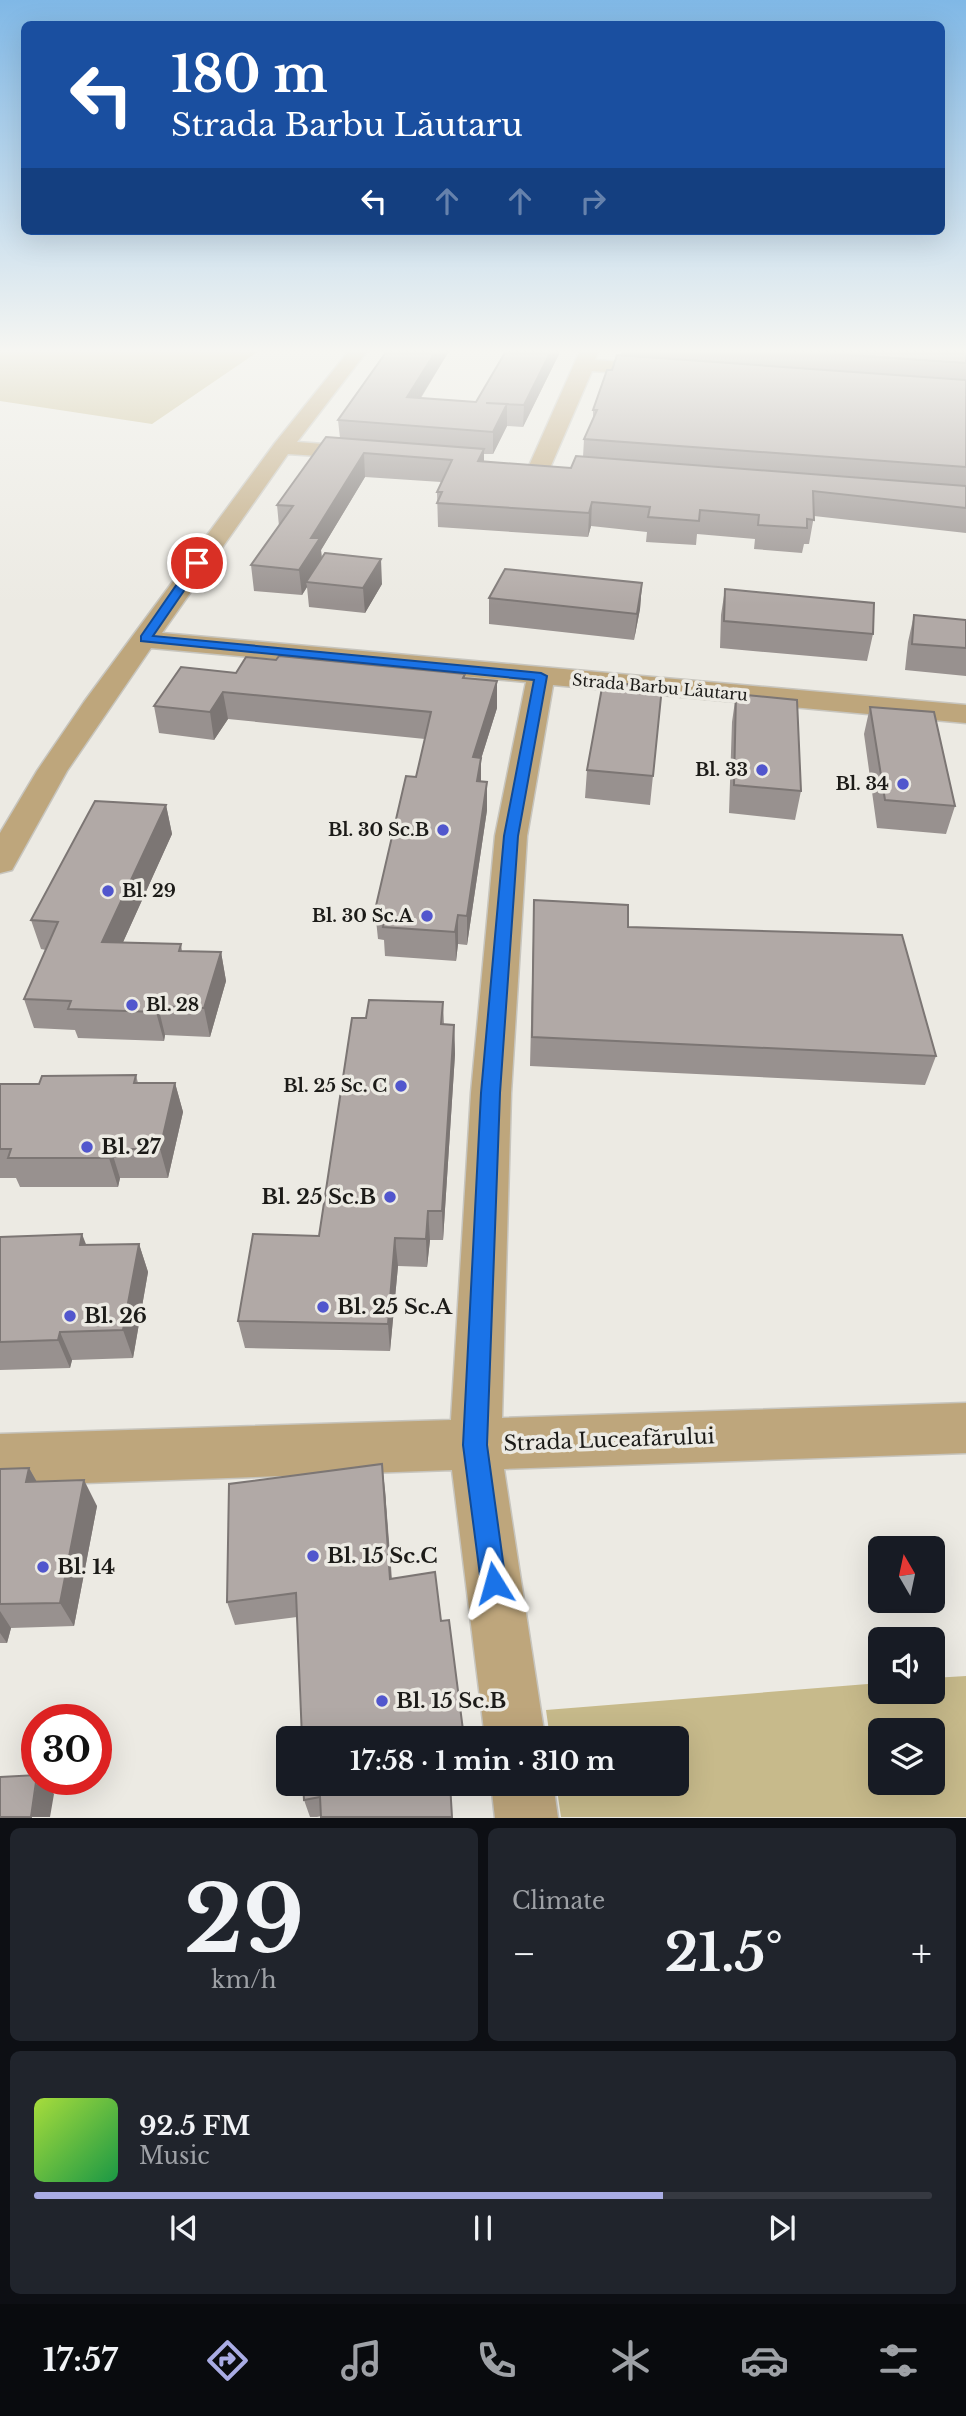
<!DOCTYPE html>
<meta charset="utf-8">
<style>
:root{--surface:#171b24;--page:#20242c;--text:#f1f3f6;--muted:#9ea1a6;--line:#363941;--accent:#a9ace4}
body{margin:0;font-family:"Libre Baskerville",serif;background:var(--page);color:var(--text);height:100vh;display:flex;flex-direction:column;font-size:26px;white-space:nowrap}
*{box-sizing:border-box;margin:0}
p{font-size:23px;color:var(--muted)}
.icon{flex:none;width:38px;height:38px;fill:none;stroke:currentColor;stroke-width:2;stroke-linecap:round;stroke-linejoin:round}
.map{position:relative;height:1818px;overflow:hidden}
.side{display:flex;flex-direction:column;gap:10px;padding:10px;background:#0d0f14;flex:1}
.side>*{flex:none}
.guide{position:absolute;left:21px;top:21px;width:924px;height:214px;border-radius:10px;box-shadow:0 7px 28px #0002;background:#1a4fa0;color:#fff;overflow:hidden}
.needle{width:46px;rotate:351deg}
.fabs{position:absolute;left:868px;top:1536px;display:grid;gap:14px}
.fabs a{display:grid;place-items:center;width:77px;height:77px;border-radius:10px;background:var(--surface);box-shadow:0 7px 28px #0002;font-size:35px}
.speed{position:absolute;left:21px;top:1704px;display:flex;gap:14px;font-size:35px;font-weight:700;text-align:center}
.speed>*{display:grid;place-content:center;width:91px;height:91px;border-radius:50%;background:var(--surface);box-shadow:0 7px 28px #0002;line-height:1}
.speed .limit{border:10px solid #d22;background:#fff;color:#111}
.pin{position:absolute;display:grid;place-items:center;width:60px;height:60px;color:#fff;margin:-30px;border:4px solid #fff;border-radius:50%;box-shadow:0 2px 7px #0007}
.me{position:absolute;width:77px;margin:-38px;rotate:352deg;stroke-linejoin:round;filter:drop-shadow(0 0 5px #0008)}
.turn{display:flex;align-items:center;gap:24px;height:147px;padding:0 35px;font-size:32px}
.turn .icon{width:91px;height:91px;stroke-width:2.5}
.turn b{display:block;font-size:49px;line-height:60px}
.lanes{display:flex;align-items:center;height:66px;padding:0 35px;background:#0003;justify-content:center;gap:35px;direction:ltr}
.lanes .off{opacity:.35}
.big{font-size:52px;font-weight:800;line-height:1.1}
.side .card{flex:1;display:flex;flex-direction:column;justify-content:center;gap:10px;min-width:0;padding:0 24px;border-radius:10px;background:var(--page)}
.side .dial{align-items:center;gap:0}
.dial b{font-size:91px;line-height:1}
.song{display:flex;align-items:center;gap:21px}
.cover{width:84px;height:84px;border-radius:10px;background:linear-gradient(135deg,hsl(80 70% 55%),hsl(140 70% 35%))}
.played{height:7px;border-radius:4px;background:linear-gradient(90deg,var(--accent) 70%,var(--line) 70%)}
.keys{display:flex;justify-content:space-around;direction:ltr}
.heat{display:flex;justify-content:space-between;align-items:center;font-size:38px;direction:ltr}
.side .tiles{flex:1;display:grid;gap:10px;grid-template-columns:1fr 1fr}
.card:last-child{grid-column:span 2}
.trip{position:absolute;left:276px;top:1726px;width:413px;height:70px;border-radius:10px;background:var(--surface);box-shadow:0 7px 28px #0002;font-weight:800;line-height:70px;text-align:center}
.tab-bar{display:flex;height:112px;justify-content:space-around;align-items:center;background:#090b0e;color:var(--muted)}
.tab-bar .icon{width:49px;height:49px}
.tab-bar .on{color:var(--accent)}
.tab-bar b{font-size:32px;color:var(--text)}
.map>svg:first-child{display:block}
.green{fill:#c7ba8b;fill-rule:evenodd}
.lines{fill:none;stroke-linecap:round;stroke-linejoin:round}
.street-casing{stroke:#c7c5be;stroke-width:3}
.street{fill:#bea67c;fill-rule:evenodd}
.wall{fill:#98918f}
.shaded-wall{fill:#7c7674}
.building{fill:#b1a9a6;stroke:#7c7674;stroke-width:2}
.route{fill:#1a73e8;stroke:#114b97;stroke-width:2}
.poi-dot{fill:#5156cd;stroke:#eceae3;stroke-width:2.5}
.labels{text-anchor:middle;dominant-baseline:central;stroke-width:7;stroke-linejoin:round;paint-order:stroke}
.far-street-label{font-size:16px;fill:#1c1b18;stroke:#eceae3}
.poi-label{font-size:18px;font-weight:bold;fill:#1c1b18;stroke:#eceae3;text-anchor:end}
.near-poi-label{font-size:21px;font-weight:bold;fill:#1c1b18;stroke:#eceae3;text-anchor:start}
.near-street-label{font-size:21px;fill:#1c1b18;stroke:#eceae3}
</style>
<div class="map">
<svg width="966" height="1818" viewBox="0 0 966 1818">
<rect width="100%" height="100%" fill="#eceae3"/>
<path class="green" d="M 0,351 L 259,351 L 152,424 L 0,401 Z
M 966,1676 L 966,1817 L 561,1817 L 556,1783 L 677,1783 L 677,1738 L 550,1738 L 546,1710 L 880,1683 L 880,1692 L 933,1692 L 933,1678 ZM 880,1731 L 933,1731 L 933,1783 L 880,1783 Z"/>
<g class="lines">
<defs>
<path id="street" d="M 349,351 L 367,351 L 297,442 L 363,447 L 370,449 L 373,453 L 370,457 L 363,459 L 288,454 L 162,633 L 966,705 L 966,723 L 553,685 L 527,836 L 511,1093 L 502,1418 L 966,1403 L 966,1453 L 504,1469 L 545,1738 L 485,1738 L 452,1470 L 0,1486 L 0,1434 L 451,1420 L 471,1093 L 495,836 L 526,682 L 151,648 L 67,771 L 12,870 L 0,873 L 0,833 L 37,771 L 84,702 L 275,443 Z
M 580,351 L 598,351 L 595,360 L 658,364 L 667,370 L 658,376 L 592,371 L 550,468 L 547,473 L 531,473 L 528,468 Z
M 491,1783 L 553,1783 L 558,1818 L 495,1818 Z"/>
</defs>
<use href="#street" class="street-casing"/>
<use href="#street" class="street"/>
</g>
<path class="wall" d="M 449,351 L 421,398 L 476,402 L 559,354 L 523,427 L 507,426 L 493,454 L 484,454 L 484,462 L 571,468 L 583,457 L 584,439 L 593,419 L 593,410 L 612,370 L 621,355 L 621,351 L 966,351 L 966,533 L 814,516 L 809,544 L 804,544 L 802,553 L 754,549 L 755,539 L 697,534 L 696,545 L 646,542 L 647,532 L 591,526 L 588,537 L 438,527 L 437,492 L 441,482 L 365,477 L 321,550 L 322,558 L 382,584 L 365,613 L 309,607 L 307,587 L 302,595 L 254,591 L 251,565 L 279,526 L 277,505 L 340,438 L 338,420 Z
M 642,583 L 640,609 L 634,640 L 489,624 L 489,598 Z
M 725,589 L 873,634 L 867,661 L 720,648 L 721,615 Z
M 914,615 L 966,620 L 966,676 L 905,670 L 908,642 Z
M 276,660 L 465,674 L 465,678 L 497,708 L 481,759 L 481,781 L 487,810 L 467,945 L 458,944 L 456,961 L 385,956 L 384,940 L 378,939 L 375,910 L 416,777 L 425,739 L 228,719 L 214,740 L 159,733 L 154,706 L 236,673 Z
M 662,687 L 650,805 L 585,798 L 587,770 Z
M 736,694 L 801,791 L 795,820 L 729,813 L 732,722 Z
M 870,707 L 955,806 L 946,834 L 877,828 L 864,734 Z
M 166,805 L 172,834 L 123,942 L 181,944 L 182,951 L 221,952 L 226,981 L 210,1037 L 165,1035 L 164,1041 L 78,1038 L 75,1030 L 34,1028 L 24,999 L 46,950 L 41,949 L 31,920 Z
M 534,900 L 628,927 L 936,1056 L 925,1085 L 530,1066 Z
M 443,1002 L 444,1024 L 454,1025 L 455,1054 L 443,1240 L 430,1240 L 427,1267 L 398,1266 L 390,1351 L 245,1348 L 238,1321 L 319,1236 L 366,1018 Z
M 136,1075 L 138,1083 L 175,1083 L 183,1112 L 168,1178 L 120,1178 L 118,1187 L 20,1187 L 16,1178 L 0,1178 L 0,1084 L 39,1084 Z
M 0,1237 L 87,1245 L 139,1244 L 148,1272 L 133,1358 L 72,1360 L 70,1368 L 0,1370 Z
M 29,1468 L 37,1482 L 97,1506 L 74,1626 L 11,1628 L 7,1643 L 0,1643 L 0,1469 Z
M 385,1490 L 392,1579 L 441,1621 L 464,1738 L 297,1617 L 235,1625 L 227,1602 Z
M 303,1783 L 468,1783 L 317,1817 L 310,1817 L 304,1800 Z"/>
<path class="shaded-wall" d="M 436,351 L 449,351 L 408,418 L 407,397 Z
M 551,351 L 559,351 L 559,354 L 523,427 L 524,405 Z
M 507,404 L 507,426 L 493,454 L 493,432 Z
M 484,449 L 484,472 L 478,461 Z
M 364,453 L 365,477 L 321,550 L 322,563 L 306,582 L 307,587 L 302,595 L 299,570 L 311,538 Z
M 592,502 L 591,526 L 588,537 L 589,513 Z
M 381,559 L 382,584 L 365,613 L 363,588 Z
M 642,583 L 640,609 L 634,640 L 637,614 Z
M 497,681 L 497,708 L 481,759 L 481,786 L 477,809 L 473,757 Z
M 223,692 L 228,719 L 214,740 L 210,712 Z
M 487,782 L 487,810 L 467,945 L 467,916 Z
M 166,805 L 172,834 L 110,971 L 102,942 Z
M 458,915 L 458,944 L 456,961 L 455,932 Z
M 221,952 L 226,981 L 210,1037 L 204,1008 Z
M 158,1006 L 165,1035 L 164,1041 L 156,1012 Z
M 454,1025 L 455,1054 L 443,1240 L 442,1211 Z
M 175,1083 L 183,1112 L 168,1178 L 160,1149 Z
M 111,1149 L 120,1178 L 118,1187 L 109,1158 Z
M 428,1211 L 430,1240 L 427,1267 L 426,1239 Z
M 82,1234 L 93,1262 L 80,1245 Z
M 395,1238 L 398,1266 L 390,1351 L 388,1324 Z
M 139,1244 L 148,1272 L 133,1358 L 123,1330 Z
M 60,1332 L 72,1360 L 70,1368 L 58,1340 Z
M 382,1464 L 385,1490 L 393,1603 L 390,1579 Z
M 29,1468 L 43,1493 L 26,1482 Z
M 84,1480 L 97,1506 L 74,1626 L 60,1603 Z
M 0,1611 L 11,1628 L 7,1643 L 0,1633 Z
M 37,1779 L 42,1780 L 54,1794 L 50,1817 L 31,1817 Z"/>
<path class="building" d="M 387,351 L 436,351 L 407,397 L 476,402 L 506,351 L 551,351 L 524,405 L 486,403 L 507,404 L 493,432 L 338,420 Z
M 793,351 L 966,351 L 966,363 Z
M 617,355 L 966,380 L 966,467 L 584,439 L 597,410 L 593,410 L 607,370 L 612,370 Z
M 326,437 L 484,449 L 478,461 L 571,468 L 576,456 L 966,486 L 966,508 L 813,491 L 814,520 L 807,519 L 807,528 L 758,525 L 759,515 L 700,510 L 699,521 L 648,517 L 650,507 L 592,502 L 589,513 L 437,503 L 442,492 L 437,492 L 452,460 L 364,453 L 311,538 L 320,538 L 299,570 L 251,565 L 293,506 L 277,505 Z
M 325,553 L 381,559 L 363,588 L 306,582 Z
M 505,569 L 642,583 L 637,614 L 489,598 Z
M 725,589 L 874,603 L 873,634 L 724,621 Z
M 914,615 L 966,620 L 966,648 L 912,644 Z
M 279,656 L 465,674 L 463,678 L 497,681 L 473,757 L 481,758 L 477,781 L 487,782 L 467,916 L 458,915 L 455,932 L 383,927 L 386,911 L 375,910 L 406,776 L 416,777 L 431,712 L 223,692 L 210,712 L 154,706 L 181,667 L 236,673 L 246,657 L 276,660 Z
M 603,682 L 662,687 L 653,776 L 587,770 Z
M 736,694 L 797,700 L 801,791 L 734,785 Z
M 870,707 L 934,712 L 955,806 L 885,800 Z
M 95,801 L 166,805 L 102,942 L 181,944 L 179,951 L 221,952 L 204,1008 L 158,1006 L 156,1012 L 68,1009 L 71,1001 L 24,999 L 58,922 L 31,920 Z
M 534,900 L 628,905 L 628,927 L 902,935 L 936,1056 L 532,1037 Z
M 369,1000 L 443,1002 L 441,1024 L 454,1025 L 442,1211 L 428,1211 L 426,1239 L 395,1238 L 388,1324 L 238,1321 L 253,1234 L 319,1236 L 352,1018 L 366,1018 Z
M 136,1075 L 134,1083 L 175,1083 L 160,1149 L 111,1149 L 109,1158 L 8,1158 L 11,1149 L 0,1149 L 0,1084 L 39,1084 L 42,1076 Z
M 82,1234 L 80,1245 L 139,1244 L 123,1330 L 60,1332 L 58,1340 L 0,1342 L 0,1237 Z
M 382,1464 L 390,1579 L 435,1572 L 441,1621 L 449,1620 L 464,1738 L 302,1738 L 296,1593 L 227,1602 L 229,1484 Z
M 29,1468 L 26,1482 L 84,1480 L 60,1603 L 0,1604 L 0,1469 Z
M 37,1775 L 31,1817 L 0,1817 L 0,1777 Z
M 303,1783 L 450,1783 L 452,1817 L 321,1817 L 320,1797 L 304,1800 Z"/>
<linearGradient id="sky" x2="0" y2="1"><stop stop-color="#80b8e6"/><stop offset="0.58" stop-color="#f6f6f2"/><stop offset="1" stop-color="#f6f6f2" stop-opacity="0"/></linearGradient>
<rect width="966" height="605" fill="url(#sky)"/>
<path class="route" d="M 197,560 L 203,563 L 153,636 L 541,673 L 547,676 L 518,836 L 500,1093 L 487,1445 L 506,1583 L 502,1592 L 494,1596 L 485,1592 L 481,1583 L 463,1445 L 481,1093 L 504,836 L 534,680 L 141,641 L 141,636 L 193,561 Z"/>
<g class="poi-dot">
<circle cx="762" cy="770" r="7"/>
<circle cx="903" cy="784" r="7"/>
<circle cx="443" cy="830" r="7"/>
<circle cx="108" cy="891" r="7"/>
<circle cx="427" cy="916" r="7"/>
<circle cx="132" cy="1005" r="7"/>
<circle cx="401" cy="1086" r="7"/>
<circle cx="87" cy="1147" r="7"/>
<circle cx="390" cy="1197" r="7"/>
<circle cx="323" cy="1307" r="7"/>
<circle cx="70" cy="1316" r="7"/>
<circle cx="313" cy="1556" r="7"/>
<circle cx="43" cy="1567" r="7"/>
<circle cx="382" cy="1701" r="7"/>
</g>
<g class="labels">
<g class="far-street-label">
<text transform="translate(660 687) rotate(5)">Strada Barbu Lăutaru</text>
</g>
<g class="poi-label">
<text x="748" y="770">Bl. 33</text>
<text x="889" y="784">Bl. 34</text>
<text x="429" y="830">Bl. 30 Sc.B</text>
<text x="122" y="891" text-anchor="start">Bl. 29</text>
<text x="413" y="916">Bl. 30 Sc.A</text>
<text x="146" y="1005" text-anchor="start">Bl. 28</text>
<text x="387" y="1086">Bl. 25 Sc. C</text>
</g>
<g class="near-poi-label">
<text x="101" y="1147">Bl. 27</text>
<text x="376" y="1197" text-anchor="end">Bl. 25 Sc.B</text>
<text x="337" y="1307">Bl. 25 Sc.A</text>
<text x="84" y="1316">Bl. 26</text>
<text x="327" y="1556">Bl. 15 Sc.C</text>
<text x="57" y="1567">Bl. 14</text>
<text x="396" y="1701">Bl. 15 Sc.B</text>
</g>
<g class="near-street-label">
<text transform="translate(609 1440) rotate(-2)">Strada Luceafărului</text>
</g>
</g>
</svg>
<div class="fabs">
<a><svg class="needle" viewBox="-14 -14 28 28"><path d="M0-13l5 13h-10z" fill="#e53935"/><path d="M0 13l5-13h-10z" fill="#9ea1a6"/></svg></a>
<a><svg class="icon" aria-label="sound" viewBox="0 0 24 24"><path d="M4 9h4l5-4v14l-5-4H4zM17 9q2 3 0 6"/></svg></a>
<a><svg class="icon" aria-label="layers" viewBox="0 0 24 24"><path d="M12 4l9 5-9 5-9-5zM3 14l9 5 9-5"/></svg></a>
</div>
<div class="speed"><div class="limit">30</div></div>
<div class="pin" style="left:197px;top:563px;background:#d93025"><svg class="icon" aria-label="arrive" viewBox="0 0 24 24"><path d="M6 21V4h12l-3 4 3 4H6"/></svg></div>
<svg class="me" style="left:494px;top:1583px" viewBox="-20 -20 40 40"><path d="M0-17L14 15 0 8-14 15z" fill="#1a73e8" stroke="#fff" stroke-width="4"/></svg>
<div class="trip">17:58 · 1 min · 310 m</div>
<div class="guide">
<div class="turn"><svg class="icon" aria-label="left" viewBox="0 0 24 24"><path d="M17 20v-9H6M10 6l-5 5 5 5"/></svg><div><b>180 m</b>Strada Barbu Lăutaru</div></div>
<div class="lanes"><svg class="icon" aria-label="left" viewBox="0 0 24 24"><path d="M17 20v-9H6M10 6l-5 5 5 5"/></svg><svg class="icon off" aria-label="ahead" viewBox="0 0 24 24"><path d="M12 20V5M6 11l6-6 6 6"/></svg><svg class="icon off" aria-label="ahead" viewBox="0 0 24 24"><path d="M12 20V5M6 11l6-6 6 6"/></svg><svg class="icon off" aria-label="right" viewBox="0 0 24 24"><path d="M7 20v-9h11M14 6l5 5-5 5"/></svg></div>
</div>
</div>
<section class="side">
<div class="tiles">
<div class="card dial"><b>29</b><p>km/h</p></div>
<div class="card"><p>Climate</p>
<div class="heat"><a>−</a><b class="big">21.5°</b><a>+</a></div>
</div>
<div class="card">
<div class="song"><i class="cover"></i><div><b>92.5 FM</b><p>Music</p></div></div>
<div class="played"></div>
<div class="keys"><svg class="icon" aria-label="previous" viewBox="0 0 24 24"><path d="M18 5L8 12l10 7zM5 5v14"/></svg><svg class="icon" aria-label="pause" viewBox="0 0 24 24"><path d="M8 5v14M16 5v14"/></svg><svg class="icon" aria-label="next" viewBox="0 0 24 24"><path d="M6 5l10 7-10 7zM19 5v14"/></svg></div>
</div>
</div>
</section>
<nav class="tab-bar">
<b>17:57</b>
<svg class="icon on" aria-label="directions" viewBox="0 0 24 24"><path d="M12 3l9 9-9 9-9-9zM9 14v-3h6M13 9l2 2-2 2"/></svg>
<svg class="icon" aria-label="music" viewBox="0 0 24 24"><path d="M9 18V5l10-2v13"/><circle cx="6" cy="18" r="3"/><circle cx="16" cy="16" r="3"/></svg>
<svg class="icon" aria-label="phone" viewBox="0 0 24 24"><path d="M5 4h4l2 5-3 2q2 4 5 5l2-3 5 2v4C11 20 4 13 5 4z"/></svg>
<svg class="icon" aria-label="climate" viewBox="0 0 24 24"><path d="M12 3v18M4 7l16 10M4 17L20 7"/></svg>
<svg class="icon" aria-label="car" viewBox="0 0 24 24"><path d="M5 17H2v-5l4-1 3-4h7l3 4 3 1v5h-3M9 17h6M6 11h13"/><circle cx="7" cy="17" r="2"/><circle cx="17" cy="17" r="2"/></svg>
<svg class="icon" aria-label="filters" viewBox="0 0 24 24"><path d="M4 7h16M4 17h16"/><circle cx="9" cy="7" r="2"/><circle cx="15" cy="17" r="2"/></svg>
</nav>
